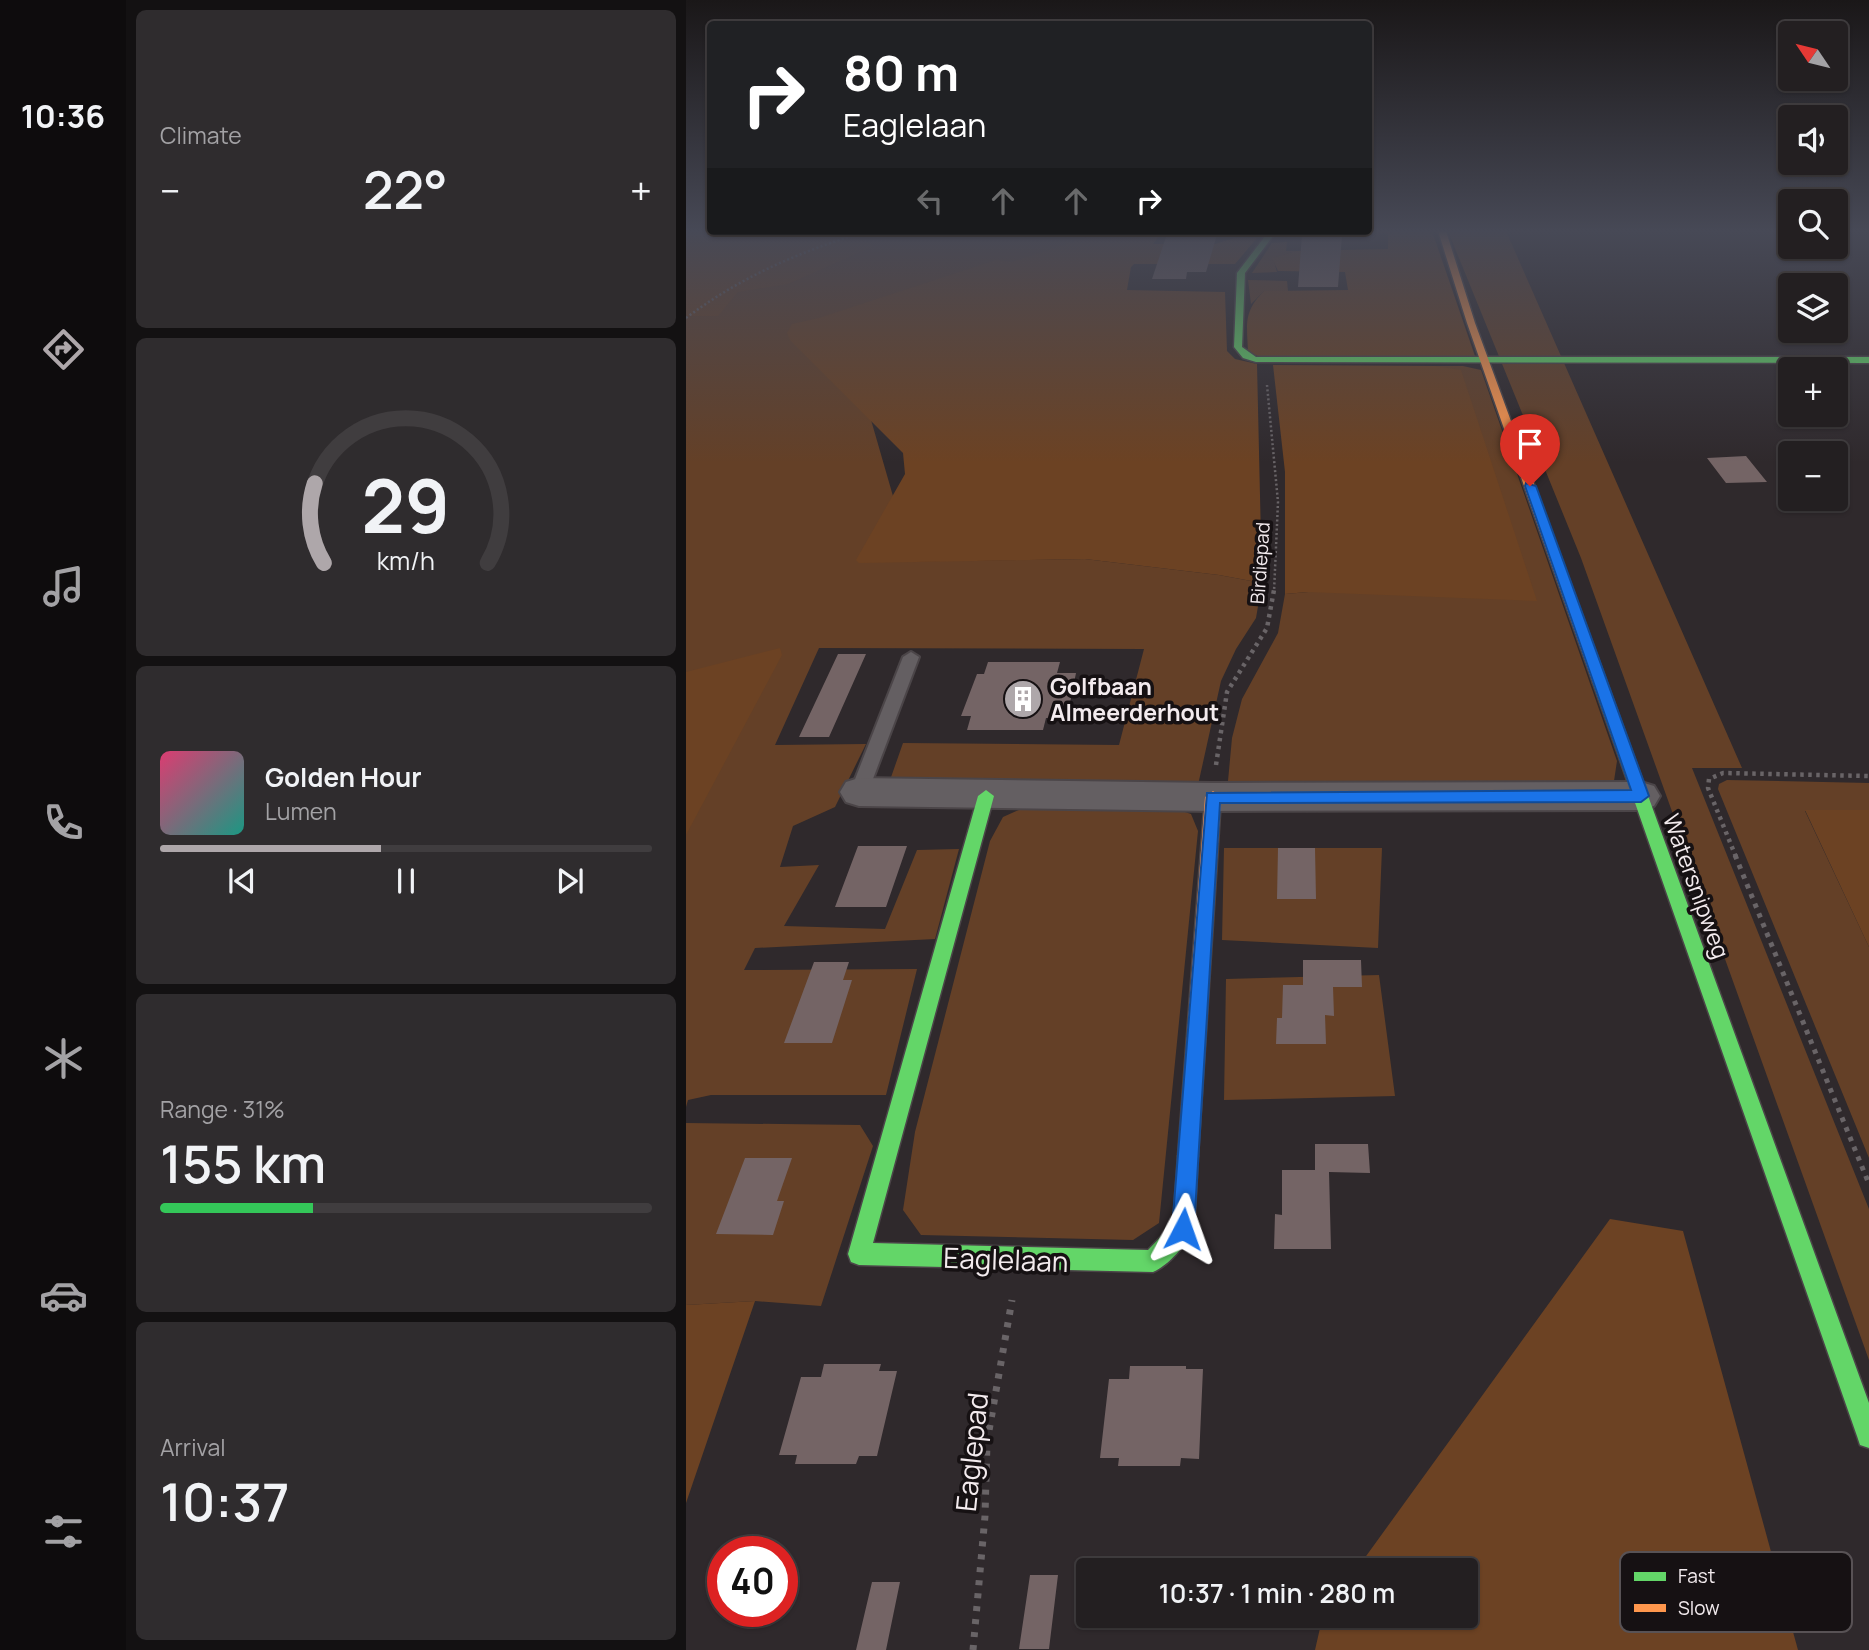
<!DOCTYPE html>
<meta charset="utf-8">
<style>
:root{--surface:#231f21;--page:#2f2c2e;--text:#f1f3f6;--muted:#a3a2a5;--line:#403d3f;--accent:#aea7aa}
body{margin:0;font-family:Manrope,sans-serif;background:var(--page);color:var(--text);height:100vh;display:flex;flex-direction:column;font-size:26px;white-space:nowrap}
*{box-sizing:border-box;margin:0}
p{font-size:23px;color:var(--muted)}
.icon{flex:none;width:38px;height:38px;fill:none;stroke:currentColor;stroke-width:2;stroke-linecap:round;stroke-linejoin:round}
.map{position:relative;flex:1;overflow:hidden}
.drawer{display:flex;flex-direction:column;gap:10px;padding:10px;background:#131112;width:560px}
.drawer>*{flex:none}
.hud{position:absolute;left:21px;top:21px;width:665px;height:214px;border-radius:7px;box-shadow:0 2px 5px #0004,0 0 0 2px var(--line);background:#202124;color:#fff;overflow:hidden}
.needle{width:46px;rotate:305deg}
.controls{position:absolute;left:1092px;top:21px;display:grid;gap:14px}
.controls a{display:grid;place-items:center;width:70px;height:70px;border-radius:7px;background:var(--surface);box-shadow:0 2px 5px #0004,0 0 0 2px var(--line);font-size:35px}
.speed{position:absolute;left:21px;top:1536px;display:flex;gap:14px;font-size:35px;font-weight:700;text-align:center}
.speed>*{display:grid;place-content:center;width:91px;height:91px;border-radius:50%;background:var(--surface);box-shadow:0 2px 5px #0004,0 0 0 2px var(--line);line-height:1}
.speed .limit{border:10px solid #d22;background:#fff;color:#111}
.pin{position:absolute;display:grid;place-items:center;width:60px;height:60px;color:#fff;margin:-72px -30px;border-radius:50% 50% 50% 0;rotate:-45deg;box-shadow:0 0 7px #0007}
.pin .icon{rotate:45deg}
.me{position:absolute;width:77px;margin:-38px;rotate:4deg;stroke-linejoin:round;filter:drop-shadow(0 0 5px #0008)}
.turn{display:flex;align-items:center;gap:24px;height:147px;padding:0 21px;font-size:32px}
.turn .icon{width:91px;height:91px;stroke-width:2.5}
.turn b{display:block;font-size:49px;line-height:60px}
.lanes{display:flex;align-items:center;height:66px;padding:0 21px;background:#0003;justify-content:center;gap:35px;direction:ltr}
.lanes .off{opacity:.35}
.big{font-size:52px;font-weight:600;line-height:1.1}
.drawer .widget{flex:1;display:flex;flex-direction:column;justify-content:center;gap:10px;min-width:0;padding:0 24px;border-radius:10px;background:var(--page)}
.drawer .dial{align-items:center;gap:0}
.dial svg{height:182px;overflow:visible;fill:none;stroke:var(--line);stroke-width:7;stroke-linecap:round;text-anchor:middle}
.dial text{fill:var(--text);stroke:none}
.song{display:flex;align-items:center;gap:21px}
.cover{width:84px;height:84px;border-radius:10px;background:linear-gradient(135deg,hsl(340 70% 55%),hsl(170 70% 35%))}
.played{height:7px;border-radius:4px;background:linear-gradient(90deg,var(--accent) 45%,var(--line) 45%)}
.keys{display:flex;justify-content:space-around;direction:ltr}
.heat{display:flex;justify-content:space-between;align-items:center;font-size:38px;direction:ltr}
.charge{height:10px;border-radius:5px;background:linear-gradient(90deg,#34c759 31%,var(--line) 0)}
.trip{position:absolute;left:390px;top:1558px;width:402px;height:70px;border-radius:7px;background:var(--surface);box-shadow:0 2px 5px #0004,0 0 0 2px var(--line);font-weight:600;line-height:70px;text-align:center}
main{display:flex;flex:1;min-height:0}
.menu{display:flex;flex-direction:column;width:126px;justify-content:space-around;align-items:center;background:#0e0c0d;color:var(--muted)}
.menu .icon{width:49px;height:49px}
.menu .on{color:var(--accent)}
.menu b{font-size:32px;color:var(--text)}
.map>svg:first-child{display:block}
.green{fill:#644027}
.forest{fill:#6c4223}
.building{fill:#746465}
.lines{fill:none;stroke-linecap:round;stroke-linejoin:round}
.lane-casing{stroke:#4b4548;stroke-width:4}
.street-casing{stroke:#4b4548;stroke-width:4}
.fast-casing{stroke:#4b4548;stroke-width:3}
.slow-casing{stroke:#4b4548;stroke-width:3}
.path-far3{stroke:#696467;stroke-width:2.5;stroke-dasharray:2 2.5;stroke-linecap:butt}
.path-far2{stroke:#696467;stroke-width:4.5;stroke-dasharray:3.5 4.5;stroke-linecap:butt}
.path-far1{stroke:#696467;stroke-width:5;stroke-dasharray:4.5 6;stroke-linecap:butt}
.path{stroke:#696467;stroke-width:7;stroke-dasharray:5 8;stroke-linecap:butt}
.lane{fill:#645f62;fill-rule:evenodd}
.street{fill:#645f62;fill-rule:evenodd}
.fast{fill:#63d668;fill-rule:evenodd}
.slow{fill:#ff974d;fill-rule:evenodd}
.route{fill:#1a73e8;stroke:#114b97;stroke-width:2}
.labels{text-anchor:middle;dominant-baseline:central;stroke-width:7;stroke-linejoin:round;paint-order:stroke}
.far-street-label{font-size:19px;fill:#f3ebee;stroke:#161113}
.poi-label{font-size:23px;font-weight:bold;fill:#f3ebee;stroke:#161113;text-anchor:start}
.street-label{font-size:23px;fill:#f3ebee;stroke:#161113}
.near-street-label{font-size:28px;fill:#f3ebee;stroke:#161113}
.key{fill:#161113;stroke:#585255;stroke-width:2}
.key-label{font-size:19px;fill:#f3ebee}
</style>
<main>
<nav class="menu">
<b>10:36</b>
<svg class="icon on" aria-label="directions" viewBox="0 0 24 24"><path d="M12 3l9 9-9 9-9-9zM9 14v-3h6M13 9l2 2-2 2"/></svg>
<svg class="icon" aria-label="music" viewBox="0 0 24 24"><path d="M9 18V5l10-2v13"/><circle cx="6" cy="18" r="3"/><circle cx="16" cy="16" r="3"/></svg>
<svg class="icon" aria-label="phone" viewBox="0 0 24 24"><path d="M5 4h4l2 5-3 2q2 4 5 5l2-3 5 2v4C11 20 4 13 5 4z"/></svg>
<svg class="icon" aria-label="climate" viewBox="0 0 24 24"><path d="M12 3v18M4 7l16 10M4 17L20 7"/></svg>
<svg class="icon" aria-label="car" viewBox="0 0 24 24"><path d="M5 17H2v-5l4-1 3-4h7l3 4 3 1v5h-3M9 17h6M6 11h13"/><circle cx="7" cy="17" r="2"/><circle cx="17" cy="17" r="2"/></svg>
<svg class="icon" aria-label="filters" viewBox="0 0 24 24"><path d="M4 7h16M4 17h16"/><circle cx="9" cy="7" r="2"/><circle cx="15" cy="17" r="2"/></svg>
</nav>
<section class="drawer">
<div class="widget"><p>Climate</p>
<div class="heat"><a>−</a><b class="big">22°</b><a>+</a></div>
</div>
<div class="widget dial"><svg viewBox="0 0 100 80">
<path d="M14 69A42 42 0 1 1 86 69"/>
<path d="M14 69A42 42 0 0 1 10 34" stroke="#aea7aa"/>
<text x="50" y="56" font-size="32" font-weight="700">29</text>
<text x="50" y="72" font-size="11">km/h</text>
</svg></div>
<div class="widget">
<div class="song"><i class="cover"></i><div><b>Golden Hour</b><p>Lumen</p></div></div>
<div class="played"></div>
<div class="keys"><svg class="icon" aria-label="previous" viewBox="0 0 24 24"><path d="M18 5L8 12l10 7zM5 5v14"/></svg><svg class="icon" aria-label="pause" viewBox="0 0 24 24"><path d="M8 5v14M16 5v14"/></svg><svg class="icon" aria-label="next" viewBox="0 0 24 24"><path d="M6 5l10 7-10 7zM19 5v14"/></svg></div>
</div>
<div class="widget"><p>Range · 31%</p><b class="big">155 km</b><div class="charge"></div></div>
<div class="widget"><p>Arrival</p><b class="big">10:37</b></div>
</section>
<div class="map">
<svg width="1183" height="1650" viewBox="0 0 1183 1650">
<rect width="100%" height="100%" fill="#2f292c"/>
<path class="green" d="M 0,231 L 422,231 L 181,406 L 211,510 L 181,562 L 399,559 L 533,575 L 576,583 L 570,618 L 550,649 L 535,681 L 512,785 L 203,783 L 217,743 L 433,745 L 458,649 L 133,648 L 89,745 L 180,744 L 149,807 L 107,826 L 94,867 L 133,865 L 98,926 L 199,929 L 231,850 L 273,849 L 249,939 L 69,948 L 58,970 L 231,969 L 200,1095 L 25,1095 L 2,1100 L 0,1107 Z
M 762,231 L 820,231 L 1056,768 L 1006,768 L 1183,1209 L 1183,1360 L 895,558 Z
M 601,242 L 600,251 L 610,251 L 587,258 L 591,272 L 566,273 L 586,243 Z
M 562,280 L 601,281 L 602,291 L 578,291 L 565,304 Z
M 748,366 L 777,366 L 795,370 L 931,761 L 928,781 L 913,788 L 542,781 L 546,738 L 556,699 L 592,633 L 599,594 L 622,592 Z
M 1041,780 L 1183,783 L 1183,810 L 1119,811 L 1183,947 L 1183,1158 L 1032,789 L 1033,784 Z
M 344,805 L 484,807 L 505,814 L 512,831 L 473,1223 L 447,1240 L 235,1235 L 217,1210 L 229,1132 L 304,841 L 317,817 Z
M 538,848 L 696,848 L 692,948 L 536,940 Z
M 693,975 L 709,1096 L 538,1100 L 540,979 Z
M 0,1123 L 174,1125 L 187,1146 L 135,1306 L 69,1301 L 0,1305 Z"/>
<path class="forest" d="M 152,231 L 167,234 L 188,246 L 102,284 L 52,292 L 32,316 L 0,316 L 0,233 Z
M 420,231 L 477,231 L 467,244 L 529,244 L 548,238 L 571,238 L 549,264 L 448,264 L 445,267 L 441,290 L 539,292 L 541,351 L 549,359 L 571,364 L 576,583 L 533,575 L 399,559 L 173,563 L 170,560 L 219,474 L 217,453 L 104,340 L 101,333 L 106,324 L 133,318 L 310,260 L 326,262 Z
M 625,231 L 746,231 L 789,356 L 574,357 L 562,352 C 561,324 557,312 578,291 L 662,290 L 659,272 L 592,271 L 586,258 L 610,251 L 702,249 L 702,233 Z
M 587,365 L 748,366 L 775,370 L 851,601 L 622,592 L 599,594 L 599,472 Z
M 94,648 L 96,655 L 0,835 L 0,672 Z
M 1119,810 L 1183,810 L 1183,947 Z
M 924,1219 L 997,1231 L 1112,1650 L 629,1650 L 637,1615 L 780,1615 L 780,1570 L 670,1570 Z
M 69,1301 L 0,1503 L 0,1305 Z"/>
<path class="building" d="M 482,231 L 532,231 L 520,272 L 501,272 L 500,279 L 466,279 Z
M 616,235 L 656,235 L 652,287 L 612,287 Z
M 1060,456 L 1081,482 L 1040,483 L 1021,458 Z
M 152,654 L 180,654 L 143,737 L 113,737 Z
M 302,662 L 374,662 L 371,673 L 390,673 L 381,718 L 360,718 L 357,730 L 281,730 L 285,716 L 275,716 L 291,674 L 298,674 Z
M 172,846 L 221,846 L 200,907 L 149,907 Z
M 592,848 L 629,848 L 630,899 L 591,899 Z
M 617,960 L 675,960 L 676,987 L 647,987 L 648,1016 L 639,1015 L 640,1044 L 590,1044 L 591,1018 L 596,1018 L 597,985 L 617,985 Z
M 128,962 L 163,962 L 157,980 L 166,980 L 146,1043 L 98,1043 Z
M 629,1144 L 682,1144 L 684,1173 L 643,1172 L 645,1249 L 588,1249 L 589,1214 L 596,1215 L 596,1170 L 629,1170 Z
M 59,1158 L 106,1158 L 91,1201 L 98,1201 L 87,1235 L 30,1234 Z
M 138,1364 L 195,1364 L 193,1371 L 211,1371 L 191,1456 L 173,1456 L 170,1464 L 109,1464 L 111,1455 L 93,1455 L 115,1377 L 135,1377 Z
M 444,1366 L 500,1366 L 500,1369 L 517,1369 L 513,1459 L 495,1458 L 494,1466 L 432,1466 L 433,1458 L 414,1458 L 423,1379 L 443,1379 Z
M 344,1575 L 372,1575 L 363,1649 L 333,1649 Z
M 186,1582 L 214,1582 L 200,1650 L 170,1650 Z"/>
<g class="lines">
<defs>
<path id="lane" d="M 225,652 L 233,657 L 182,792 L 180,797 L 166,797 L 164,792 L 217,657 Z"/>
<path id="street" d="M 173,778 L 527,783 L 955,782 L 968,786 L 974,796 L 968,806 L 955,810 L 527,811 L 173,806 L 160,802 L 154,792 L 160,782 Z"/>
<path id="fast" d="M 583,231 L 591,231 L 559,273 L 556,347 L 570,357 L 1183,357 L 1183,363 L 570,362 L 557,358 L 548,347 L 551,273 Z
M 914,678 L 921,683 L 1183,1403 L 1183,1448 L 1174,1445 L 1171,1436 L 907,683 Z
M 300,790 L 308,796 L 187,1243 L 462,1250 L 487,1224 L 492,1156 L 495,1149 L 502,1146 L 509,1149 L 512,1156 L 508,1229 C 501,1244 482,1266 467,1272 L 173,1265 L 165,1262 L 162,1254 L 292,796 Z"/>
<path id="slow" d="M 752,231 L 760,231 L 789,323 L 921,683 L 919,686 L 909,686 L 907,683 L 781,323 Z
M 527,791 L 535,797 L 512,1156 L 509,1163 L 502,1166 L 495,1163 L 492,1156 L 519,797 Z"/>
</defs>
<use href="#lane" class="lane-casing"/>
<use href="#street" class="street-casing"/>
<use href="#fast" class="fast-casing"/>
<use href="#slow" class="slow-casing"/>
<path class="path-far3" d="M 0,318 C 56,276 115,251 182,231
M 581,385 L 592,502 L 588,592"/>
<path class="path-far2" d="M 530,765 L 541,692 L 581,628 L 588,590
M 1050,857 L 1022,788 L 1023,779 L 1037,773 L 1183,776"/>
<path class="path-far1" d="M 1049,855 L 1183,1184"/>
<path class="path" d="M 287,1650 L 299,1516 L 301,1442 L 326,1300"/>
<use href="#lane" class="lane"/>
<use href="#street" class="street"/>
<use href="#fast" class="fast"/>
<use href="#slow" class="slow"/>
</g>
<linearGradient id="sky" x2="0" y2="1"><stop stop-color="#1a1718"/><stop offset="0.5" stop-color="#474956"/><stop offset="1" stop-color="#474956" stop-opacity="0"/></linearGradient>
<rect width="1183" height="462" fill="url(#sky)"/>
<path class="route" d="M 840,483 L 850,486 L 963,796 L 955,802 L 534,803 L 508,1229 L 505,1237 L 497,1240 L 489,1237 L 486,1229 L 521,793 L 945,790 L 839,486 Z"/>
<defs>
<symbol id="building-disc" viewBox="-11 -11 22 22"><circle r="9.5" fill="#aea7aa" stroke="#161113"/><path d="M-4-6H4V6H1V3H-1V6H-4ZM-2.5-4.3h1.7v1.8h-1.7ZM.8-4.3h1.7v1.8H.8ZM-2.5-1h1.7V.8h-1.7ZM.8-1h1.7V.8H.8Z" fill="#fff"/></symbol>
</defs>
<g fill-rule="evenodd">
<use href="#building-disc" x="315" y="677" width="44" height="44"/>
</g>
<g class="labels">
<g class="far-street-label">
<text transform="translate(574 563) rotate(-86)">Birdiepad</text>
</g>
<g class="poi-label">
<text x="364" y="686">Golfbaan<tspan x="364" dy="26">Almeerderhout</tspan></text>
</g>
<g class="street-label">
<text transform="translate(1011 886) rotate(70)">Watersnipweg</text>
</g>
<g class="near-street-label">
<text transform="translate(320 1259) rotate(2)">Eaglelaan</text>
<text transform="translate(285 1452) rotate(-84)">Eaglepad</text>
</g>
</g>
<rect x="934" y="1552" width="232" height="80" rx="10" class="key"/>
<rect x="948" y="1572" width="32" height="9" fill="#63d668"/>
<rect x="948" y="1604" width="32" height="8" fill="#ff974d"/>
<g class="key-label">
<text x="992" y="1583">Fast</text>
<text x="992" y="1615">Slow</text>
</g>
</svg>
<div class="controls">
<a><svg class="needle" viewBox="-14 -14 28 28"><path d="M0-13l5 13h-10z" fill="#e53935"/><path d="M0 13l5-13h-10z" fill="#a3a2a5"/></svg></a>
<a><svg class="icon" aria-label="sound" viewBox="0 0 24 24"><path d="M4 9h4l5-4v14l-5-4H4zM17 9q2 3 0 6"/></svg></a>
<a><svg class="icon" aria-label="search" viewBox="0 0 24 24"><circle cx="10" cy="10" r="6"/><path d="M15 15l6 6"/></svg></a>
<a><svg class="icon" aria-label="layers" viewBox="0 0 24 24"><path d="M12 4l9 5-9 5-9-5zM3 14l9 5 9-5"/></svg></a>
<a>+</a>
<a>−</a>
</div>
<div class="speed"><div class="limit">40</div></div>
<div class="pin" style="left:844px;top:486px;background:#d93025"><svg class="icon" aria-label="arrive" viewBox="0 0 24 24"><path d="M6 21V4h12l-3 4 3 4H6"/></svg></div>
<svg class="me" style="left:497px;top:1229px" viewBox="-20 -20 40 40"><path d="M0-17L14 15 0 8-14 15z" fill="#1a73e8" stroke="#fff" stroke-width="4"/></svg>
<div class="trip">10:37 · 1 min · 280 m</div>
<div class="hud">
<div class="turn"><svg class="icon" aria-label="right" viewBox="0 0 24 24"><path d="M7 20v-9h11M14 6l5 5-5 5"/></svg><div><b>80 m</b>Eaglelaan</div></div>
<div class="lanes"><svg class="icon off" aria-label="left" viewBox="0 0 24 24"><path d="M17 20v-9H6M10 6l-5 5 5 5"/></svg><svg class="icon off" aria-label="ahead" viewBox="0 0 24 24"><path d="M12 20V5M6 11l6-6 6 6"/></svg><svg class="icon off" aria-label="ahead" viewBox="0 0 24 24"><path d="M12 20V5M6 11l6-6 6 6"/></svg><svg class="icon" aria-label="right" viewBox="0 0 24 24"><path d="M7 20v-9h11M14 6l5 5-5 5"/></svg></div>
</div>
</div>
</main>
